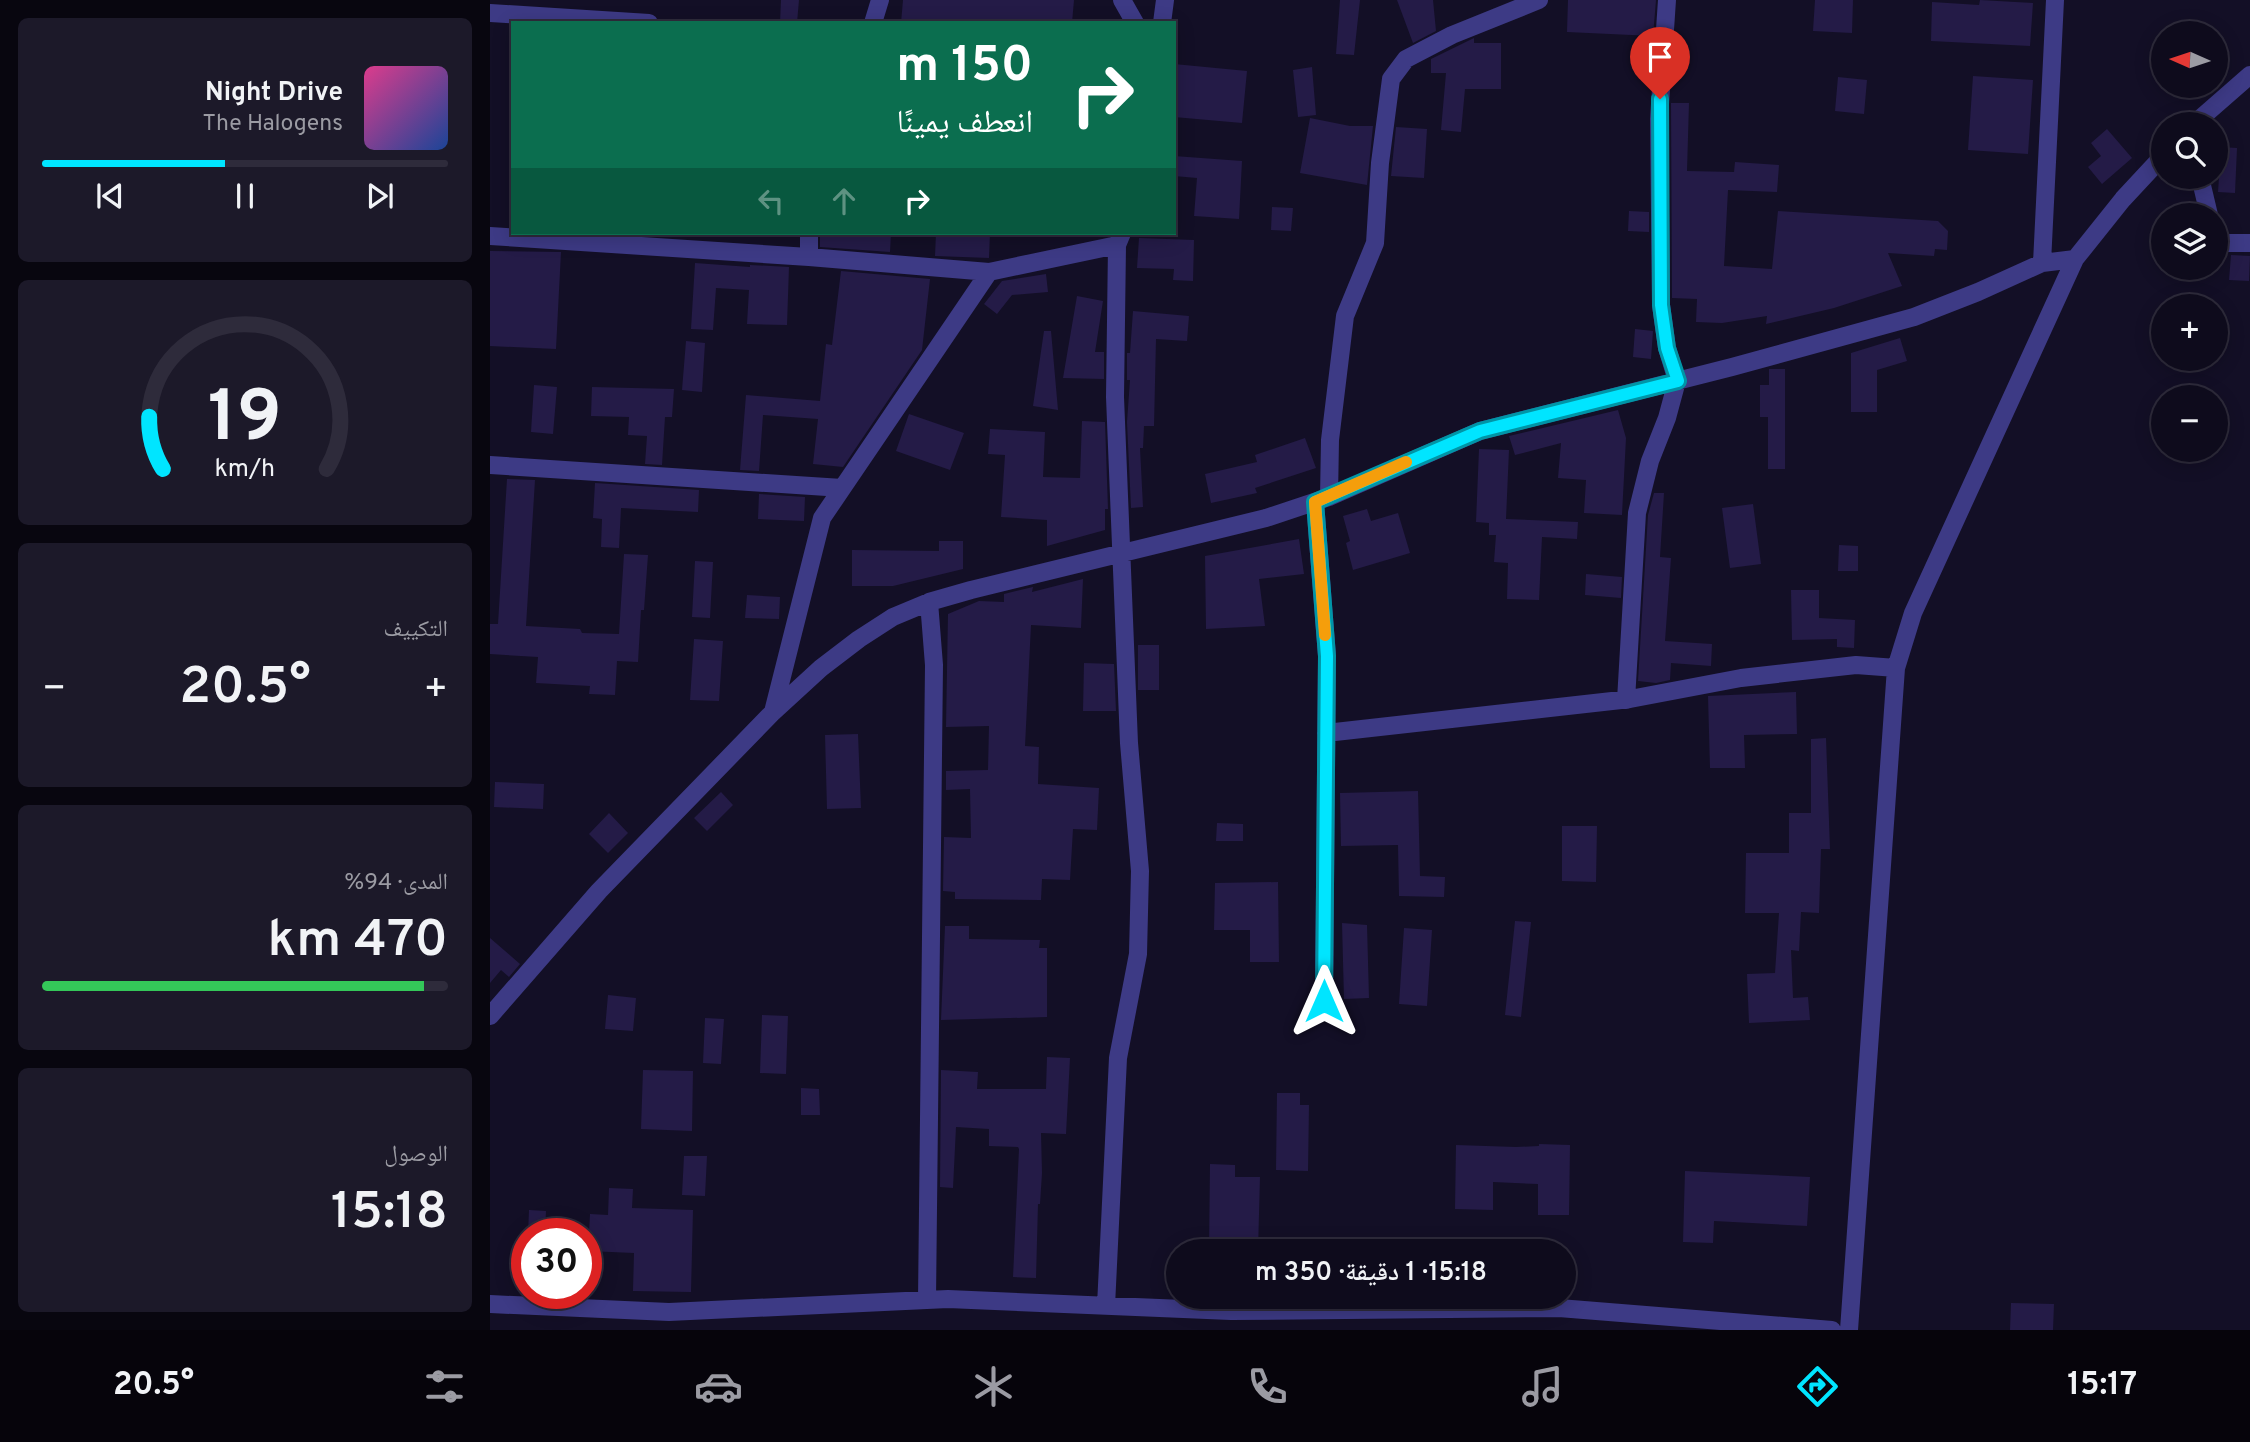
<!DOCTYPE html>
<html lang="ar">
<meta charset="utf-8">
<style>
:root{--surface:#0e0b1c;--page:#1c1929;--text:#f1f3f6;--muted:#9b9ba3;--line:#2e2b3b;--accent:#00e5ff}
body{margin:0;font-family:Overpass,"Noto Naskh Arabic",sans-serif;background:var(--page);color:var(--text);direction:rtl;height:100vh;display:flex;flex-direction:column;font-size:26px;white-space:nowrap}
*{box-sizing:border-box;margin:0}
p{font-size:23px;color:var(--muted)}
.icon{flex:none;width:38px;height:38px;fill:none;stroke:currentColor;stroke-width:2;stroke-linecap:round;stroke-linejoin:round}
.map{position:relative;flex:1;overflow:hidden;direction:ltr}
.side{display:flex;flex-direction:column;gap:18px;padding:18px;background:#08060f;width:490px}
.side>*{flex:none}
.hud{position:absolute;left:21px;top:21px;width:665px;height:214px;border-radius:0px;box-shadow:0 4px 18px #0003,0 0 0 2px var(--line);direction:rtl;background:#0b6e4f;color:#fff;overflow:hidden}
.needle{width:46px;rotate:273deg}
.buttons{position:absolute;left:1661px;top:21px;display:grid;gap:14px}
.buttons a{display:grid;place-items:center;width:77px;height:77px;border-radius:50%;background:var(--surface);box-shadow:0 4px 18px #0003,0 0 0 2px var(--line);font-size:35px}
.speed{position:absolute;left:21px;top:1218px;display:flex;gap:14px;font-size:35px;font-weight:700;text-align:center}
.speed>*{display:grid;place-content:center;width:91px;height:91px;border-radius:50%;background:var(--surface);box-shadow:0 4px 18px #0003,0 0 0 2px var(--line);line-height:1}
.speed .limit{border:10px solid #d22;background:#fff;color:#111}
.pin{position:absolute;display:grid;place-items:center;width:60px;height:60px;color:#fff;margin:-72px -30px;border-radius:50% 50% 50% 0;rotate:-45deg;box-shadow:0 0 7px #0007}
.pin .icon{rotate:45deg}
.me{position:absolute;width:77px;margin:-38px;rotate:0deg;stroke-linejoin:round;filter:drop-shadow(0 0 5px #0008)}
.turn{display:flex;align-items:center;gap:24px;height:147px;padding:0 28px;font-size:32px}
.turn .icon{width:91px;height:91px;stroke-width:2.5}
.turn b{display:block;font-size:49px;line-height:60px}
.lanes{display:flex;align-items:center;height:66px;padding:0 28px;background:#0003;justify-content:center;gap:35px;direction:ltr}
.lanes .off{opacity:.35}
.big{font-size:52px;font-weight:600;line-height:1.1}
.side .tile{flex:1;display:flex;flex-direction:column;justify-content:center;gap:10px;min-width:0;padding:0 24px;border-radius:10px;background:var(--page)}
.side .dial{align-items:center;gap:0}
.dial svg{height:182px;overflow:visible;fill:none;stroke:var(--line);stroke-width:7;stroke-linecap:round;text-anchor:middle}
.dial text{fill:var(--text);stroke:none}
.song{display:flex;align-items:center;gap:21px}
.cover{width:84px;height:84px;border-radius:10px;background:linear-gradient(135deg,hsl(330 70% 55%),hsl(220 70% 35%))}
.played{height:7px;border-radius:4px;background:linear-gradient(90deg,var(--accent) 45%,var(--line) 45%)}
.keys{display:flex;justify-content:space-around;direction:ltr}
.heat{display:flex;justify-content:space-between;align-items:center;font-size:38px;direction:ltr}
.charge{height:10px;border-radius:5px;background:linear-gradient(90deg,#34c759 94%,var(--line) 0)}
.trip{position:absolute;left:676px;top:1239px;width:410px;height:70px;border-radius:35px;background:var(--surface);box-shadow:0 4px 18px #0003,0 0 0 2px var(--line);font-weight:600;line-height:70px;text-align:center;direction:rtl}
.tab-bar{display:flex;height:112px;justify-content:space-around;align-items:center;background:#06040b;color:var(--muted)}
.tab-bar .icon{width:49px;height:49px}
.tab-bar .active{color:var(--accent)}
.tab-bar b{font-size:32px;color:var(--text)}
main{display:flex;flex:1;min-height:0}
.map>svg:first-child{display:block}
.building{fill:#241b47}
.lines{fill:none;stroke-linecap:round;stroke-linejoin:round}
.minor{stroke:#3d3a85;stroke-width:18}
.route-casing{stroke:#0095a6;stroke-width:18}
.route{stroke:#00e5ff;stroke-width:12}
.slow{stroke:#f59e0b;stroke-width:12}
</style>
<main>
<div class="map">
<svg width="1760" height="1330" viewBox="0 0 1760 1330">
<rect width="100%" height="100%" fill="#130f26"/>
<path class="building" d="M 291,0 L 309,0 L 307,23 L 290,23 Z
M 413,0 L 584,0 L 582,23 L 411,23 Z
M 850,0 L 870,0 L 864,55 L 846,54 Z
M 907,0 L 943,0 L 946,31 L 923,43 Z
M 1078,0 L 1166,0 L 1163,36 L 1077,32 Z
M 1325,0 L 1363,0 L 1362,33 L 1323,31 Z
M 1490,0 L 1543,3 L 1540,46 L 1441,41 L 1442,2 L 1489,5 Z
M 984,38 L 984,43 L 1011,43 L 1011,89 L 975,89 L 971,132 L 951,130 L 956,73 L 941,73 L 941,59 Z
M 684,64 L 757,71 L 752,123 L 684,117 Z
M 822,67 L 826,115 L 808,117 L 803,70 Z
M 1483,76 L 1543,80 L 1538,154 L 1478,150 Z
M 1348,77 L 1377,80 L 1374,114 L 1345,111 Z
M 1181,103 L 1199,103 L 1197,171 L 1244,172 L 1245,162 L 1289,165 L 1287,192 L 1238,190 L 1234,266 L 1282,269 L 1288,211 L 1448,221 L 1458,231 L 1457,250 L 1445,249 L 1444,256 L 1398,253 L 1412,286 L 1344,308 L 1276,324 L 1277,316 L 1232,323 L 1206,322 L 1207,299 L 1182,298 Z
M 820,118 L 860,126 L 883,126 L 877,185 L 810,173 Z
M 906,127 L 937,129 L 934,178 L 901,176 Z
M 1617,129 L 1642,158 L 1612,184 L 1598,167 L 1611,156 L 1601,143 Z
M 1731,147 L 1747,148 L 1745,193 L 1728,192 Z
M 684,156 L 752,161 L 749,219 L 704,216 L 707,178 L 684,176 Z
M 782,207 L 803,208 L 801,231 L 781,230 Z
M 1139,211 L 1159,212 L 1159,232 L 1138,231 Z
M 330,233 L 401,233 L 400,252 L 330,247 Z
M 446,233 L 500,233 L 499,258 L 445,256 Z
M 649,238 L 704,240 L 703,281 L 683,280 L 684,269 L 647,268 Z
M 0,251 L 71,252 L 66,349 L 0,346 Z
M 1741,255 L 1760,256 L 1759,281 L 1739,280 Z
M 205,263 L 260,267 L 260,265 L 299,267 L 297,325 L 257,324 L 259,290 L 226,288 L 223,330 L 201,329 Z
M 351,271 L 440,279 L 432,350 L 353,467 L 323,464 L 328,419 L 273,415 L 269,471 L 250,470 L 256,395 L 330,401 L 336,344 L 342,345 Z
M 556,274 L 558,292 L 522,295 L 507,314 L 494,304 L 512,281 Z
M 587,296 L 613,301 L 605,352 L 614,352 L 614,379 L 573,378 Z
M 643,311 L 699,316 L 697,341 L 666,339 L 664,426 L 654,426 L 653,448 L 650,448 L 653,507 L 641,508 L 637,422 L 640,380 L 637,380 L 637,353 L 640,353 Z
M 1145,329 L 1163,331 L 1161,359 L 1143,357 Z
M 554,331 L 561,331 L 568,410 L 543,406 Z
M 1410,338 L 1417,361 L 1387,370 L 1387,412 L 1361,412 L 1361,353 Z
M 196,341 L 215,343 L 212,392 L 192,390 Z
M 1279,369 L 1295,369 L 1295,469 L 1278,469 L 1278,417 L 1270,417 L 1270,385 L 1279,385 Z
M 44,385 L 67,387 L 63,434 L 41,432 Z
M 102,387 L 184,389 L 182,417 L 175,417 L 172,465 L 155,464 L 157,436 L 138,435 L 139,417 L 101,416 Z
M 1128,410 L 1136,438 L 1132,515 L 1094,513 L 1096,480 L 1068,478 L 1071,443 L 1025,455 L 1019,436 Z
M 419,414 L 474,433 L 460,470 L 406,451 Z
M 592,421 L 615,422 L 618,509 L 615,509 L 615,530 L 557,546 L 557,520 L 511,517 L 515,455 L 498,454 L 500,429 L 555,432 L 553,477 L 590,478 Z
M 815,438 L 826,468 L 765,488 L 767,493 L 721,503 L 715,474 L 767,462 L 765,455 Z
M 989,449 L 1019,450 L 1016,519 L 1088,522 L 1087,539 L 1052,537 L 1049,600 L 1017,599 L 1018,563 L 1004,562 L 1006,535 L 999,535 L 999,523 L 986,522 Z
M 17,479 L 45,480 L 36,626 L 90,629 L 92,633 L 129,634 L 134,554 L 158,555 L 154,610 L 151,610 L 148,662 L 127,661 L 125,695 L 99,694 L 100,686 L 46,683 L 48,657 L 0,654 L 0,624 L 8,624 Z
M 105,483 L 209,490 L 208,512 L 131,508 L 129,548 L 111,547 L 112,519 L 103,518 Z
M 1164,493 L 1174,493 L 1170,557 L 1181,558 L 1175,641 L 1222,644 L 1221,666 L 1181,663 L 1180,680 L 1166,683 L 1148,681 L 1158,515 Z
M 269,494 L 315,497 L 314,521 L 268,519 Z
M 1263,504 L 1271,564 L 1240,568 L 1232,508 Z
M 877,509 L 881,521 L 908,513 L 920,553 L 863,570 L 856,543 L 860,541 L 853,516 Z
M 809,539 L 814,574 L 769,579 L 775,626 L 716,629 L 715,556 Z
M 449,541 L 473,541 L 473,569 L 403,586 L 362,586 L 362,550 L 449,551 Z
M 1349,545 L 1368,546 L 1368,571 L 1348,571 Z
M 205,561 L 223,562 L 220,618 L 202,617 Z
M 1096,574 L 1132,577 L 1131,598 L 1095,595 Z
M 593,579 L 591,628 L 541,625 L 535,746 L 549,747 L 548,784 L 609,788 L 607,830 L 583,829 L 580,880 L 552,879 L 551,900 L 465,899 L 465,892 L 453,891 L 454,837 L 481,838 L 480,789 L 456,790 L 456,771 L 498,770 L 499,726 L 456,727 L 458,614 L 489,601 L 514,602 L 514,594 L 543,587 L 542,592 Z
M 1301,590 L 1329,590 L 1329,618 L 1365,620 L 1364,648 L 1347,647 L 1347,639 L 1302,640 Z
M 257,595 L 290,597 L 289,619 L 255,618 Z
M 204,639 L 233,641 L 229,701 L 200,700 Z
M 648,645 L 669,645 L 669,690 L 648,690 Z
M 594,663 L 624,664 L 626,711 L 593,711 Z
M 1306,692 L 1307,734 L 1254,735 L 1255,768 L 1220,768 L 1218,696 Z
M 368,734 L 371,808 L 337,809 L 335,735 Z
M 1336,738 L 1340,849 L 1331,849 L 1329,913 L 1311,912 L 1309,951 L 1301,950 L 1303,998 L 1318,997 L 1320,1020 L 1259,1023 L 1257,974 L 1285,973 L 1289,913 L 1255,913 L 1256,853 L 1299,853 L 1299,813 L 1321,813 L 1321,739 Z
M 5,782 L 54,784 L 53,809 L 4,807 Z
M 928,791 L 930,876 L 955,877 L 954,897 L 909,896 L 908,845 L 851,846 L 850,793 Z
M 231,792 L 243,805 L 217,831 L 204,818 Z
M 119,813 L 138,833 L 118,853 L 99,834 Z
M 727,823 L 753,824 L 753,841 L 726,841 Z
M 1072,826 L 1107,826 L 1106,882 L 1072,881 Z
M 788,882 L 789,962 L 760,962 L 760,930 L 724,930 L 725,883 Z
M 1025,921 L 1041,922 L 1031,1017 L 1015,1015 Z
M 852,923 L 877,925 L 879,998 L 854,999 Z
M 455,926 L 479,926 L 479,939 L 550,940 L 549,948 L 557,948 L 557,1017 L 451,1020 Z
M 914,928 L 942,930 L 937,1006 L 909,1004 Z
M 0,938 L 30,964 L 19,977 L 11,970 L 0,983 Z
M 118,995 L 146,998 L 143,1031 L 115,1029 Z
M 272,1015 L 298,1016 L 296,1074 L 270,1073 Z
M 215,1018 L 234,1019 L 231,1064 L 213,1063 Z
M 557,1057 L 580,1058 L 576,1134 L 551,1133 L 552,1173 L 550,1204 L 548,1204 L 546,1278 L 523,1277 L 529,1149 L 528,1147 L 499,1146 L 499,1129 L 466,1127 L 463,1188 L 450,1187 L 451,1070 L 488,1072 L 487,1089 L 556,1089 Z
M 153,1070 L 203,1071 L 202,1131 L 151,1129 Z
M 311,1088 L 329,1089 L 330,1115 L 311,1115 Z
M 787,1093 L 810,1093 L 810,1105 L 819,1105 L 818,1171 L 786,1170 Z
M 1049,1144 L 1080,1145 L 1079,1215 L 1048,1215 L 1048,1184 L 1003,1182 L 1003,1210 L 965,1209 L 966,1145 L 1026,1147 L 1049,1146 Z
M 194,1156 L 217,1156 L 215,1196 L 192,1195 Z
M 720,1164 L 745,1165 L 745,1177 L 770,1177 L 768,1251 L 719,1251 Z
M 1195,1171 L 1320,1177 L 1317,1226 L 1224,1221 L 1223,1243 L 1193,1242 Z
M 119,1188 L 143,1189 L 142,1208 L 203,1210 L 201,1292 L 143,1291 L 144,1253 L 98,1251 L 100,1214 L 118,1215 Z
M 39,1210 L 56,1211 L 55,1234 L 38,1234 Z
M 1521,1303 L 1564,1304 L 1563,1330 L 1520,1330 Z"/>
<g class="lines">
<path class="minor" d="M 632,0 L 645,23
M 0,13 L 159,23
M 383,23 L 390,0
M 672,23 L 675,0
M 1704,124 L 1760,75
M 1710,177 L 1719,215
M 319,233 L 319,257
M 0,236 L 319,257 L 499,272 L 627,245
M 1726,243 L 1760,243
M 1552,263 L 1565,0
M 0,465 L 352,488
M 839,497 L 840,440 L 855,316 L 885,243 L 890,163 L 901,79 L 916,59 L 962,35 L 1049,0
M 825,502 L 837,656 L 834,1001
M 1136,700 L 1147,513 L 1160,461 L 1177,418 L 1187,381 L 1177,348 L 1171,305 L 1169,119 L 1177,0
M 283,712 L 332,518 L 499,272
M 836,733 L 1140,699 L 1251,678 L 1366,665 L 1406,668
M 0,1016 L 109,891 L 283,712 L 331,668 L 369,639 L 403,617 L 439,602 L 481,590 L 776,518 L 839,497 L 990,431 L 1242,367 L 1424,317 L 1488,292 L 1552,263 L 1585,259
M 437,1300 L 444,665 L 439,602
M 0,1304 L 179,1312 L 458,1299 L 741,1311 L 1069,1308 L 1342,1330
M 616,1306 L 628,1058 L 648,954 L 650,871 L 639,743 L 625,397 L 627,245 L 632,233
M 1359,1330 L 1406,668 L 1423,613 L 1585,259 L 1633,199 L 1673,156"/>
</g>
<g class="lines">
<defs>
<path id="route" d="M 834,1001 L 837,656 L 825,502 L 990,431 L 1188,381 L 1177,348 L 1171,305 L 1170,99"/>
</defs>
<use href="#route" class="route-casing"/>
<use href="#route" class="route"/>
<path class="slow" d="M 835,635 L 825,502 L 916,462"/>
</g>
</svg>
<div class="buttons">
<a><svg class="needle" viewBox="-14 -14 28 28"><path d="M0-13l5 13h-10z" fill="#e53935"/><path d="M0 13l5-13h-10z" fill="#9b9ba3"/></svg></a>
<a><svg class="icon" aria-label="search" viewBox="0 0 24 24"><circle cx="10" cy="10" r="6"/><path d="M15 15l6 6"/></svg></a>
<a><svg class="icon" aria-label="layers" viewBox="0 0 24 24"><path d="M12 4l9 5-9 5-9-5zM3 14l9 5 9-5"/></svg></a>
<a>+</a>
<a>−</a>
</div>
<div class="speed"><div class="limit">30</div></div>
<div class="pin" style="left:1170px;top:99px;background:#d93025"><svg class="icon" aria-label="arrive" viewBox="0 0 24 24"><path d="M6 21V4h12l-3 4 3 4H6"/></svg></div>
<svg class="me" style="left:834px;top:1001px" viewBox="-20 -20 40 40"><path d="M0-17L14 15 0 8-14 15z" fill="#00e5ff" stroke="#fff" stroke-width="4"/></svg>
<div class="trip">15:18 · 1 دقيقة · 350 m</div>
<div class="hud">
<div class="turn"><svg class="icon" aria-label="right" viewBox="0 0 24 24"><path d="M7 20v-9h11M14 6l5 5-5 5"/></svg><div><b>150 m</b>انعطف يمينًا</div></div>
<div class="lanes"><svg class="icon off" aria-label="left" viewBox="0 0 24 24"><path d="M17 20v-9H6M10 6l-5 5 5 5"/></svg><svg class="icon off" aria-label="ahead" viewBox="0 0 24 24"><path d="M12 20V5M6 11l6-6 6 6"/></svg><svg class="icon" aria-label="right" viewBox="0 0 24 24"><path d="M7 20v-9h11M14 6l5 5-5 5"/></svg></div>
</div>
</div>
<section class="side">
<div class="tile">
<div class="song"><i class="cover"></i><div><b>Night Drive</b><p>The Halogens</p></div></div>
<div class="played"></div>
<div class="keys"><svg class="icon" aria-label="previous" viewBox="0 0 24 24"><path d="M18 5L8 12l10 7zM5 5v14"/></svg><svg class="icon" aria-label="pause" viewBox="0 0 24 24"><path d="M8 5v14M16 5v14"/></svg><svg class="icon" aria-label="next" viewBox="0 0 24 24"><path d="M6 5l10 7-10 7zM19 5v14"/></svg></div>
</div>
<div class="tile dial"><svg viewBox="0 0 100 80">
<path d="M14 69A42 42 0 1 1 86 69"/>
<path d="M14 69A42 42 0 0 1 8 46" stroke="#00e5ff"/>
<text x="50" y="56" font-size="32" font-weight="700">19</text>
<text x="50" y="72" font-size="11">km/h</text>
</svg></div>
<div class="tile"><p>التكييف</p>
<div class="heat"><a>−</a><b class="big">20.5°</b><a>+</a></div>
</div>
<div class="tile"><p>المدى · 94%</p><b class="big">470 km</b><div class="charge"></div></div>
<div class="tile"><p>الوصول</p><b class="big">15:18</b></div>
</section>
</main>
<nav class="tab-bar">
<b>15:17</b>
<svg class="icon active" aria-label="directions" viewBox="0 0 24 24"><path d="M12 3l9 9-9 9-9-9zM9 14v-3h6M13 9l2 2-2 2"/></svg>
<svg class="icon" aria-label="music" viewBox="0 0 24 24"><path d="M9 18V5l10-2v13"/><circle cx="6" cy="18" r="3"/><circle cx="16" cy="16" r="3"/></svg>
<svg class="icon" aria-label="phone" viewBox="0 0 24 24"><path d="M5 4h4l2 5-3 2q2 4 5 5l2-3 5 2v4C11 20 4 13 5 4z"/></svg>
<svg class="icon" aria-label="climate" viewBox="0 0 24 24"><path d="M12 3v18M4 7l16 10M4 17L20 7"/></svg>
<svg class="icon" aria-label="car" viewBox="0 0 24 24"><path d="M5 17H2v-5l4-1 3-4h7l3 4 3 1v5h-3M9 17h6M6 11h13"/><circle cx="7" cy="17" r="2"/><circle cx="17" cy="17" r="2"/></svg>
<svg class="icon" aria-label="filters" viewBox="0 0 24 24"><path d="M4 7h16M4 17h16"/><circle cx="9" cy="7" r="2"/><circle cx="15" cy="17" r="2"/></svg>
<b>20.5°</b>
</nav>
